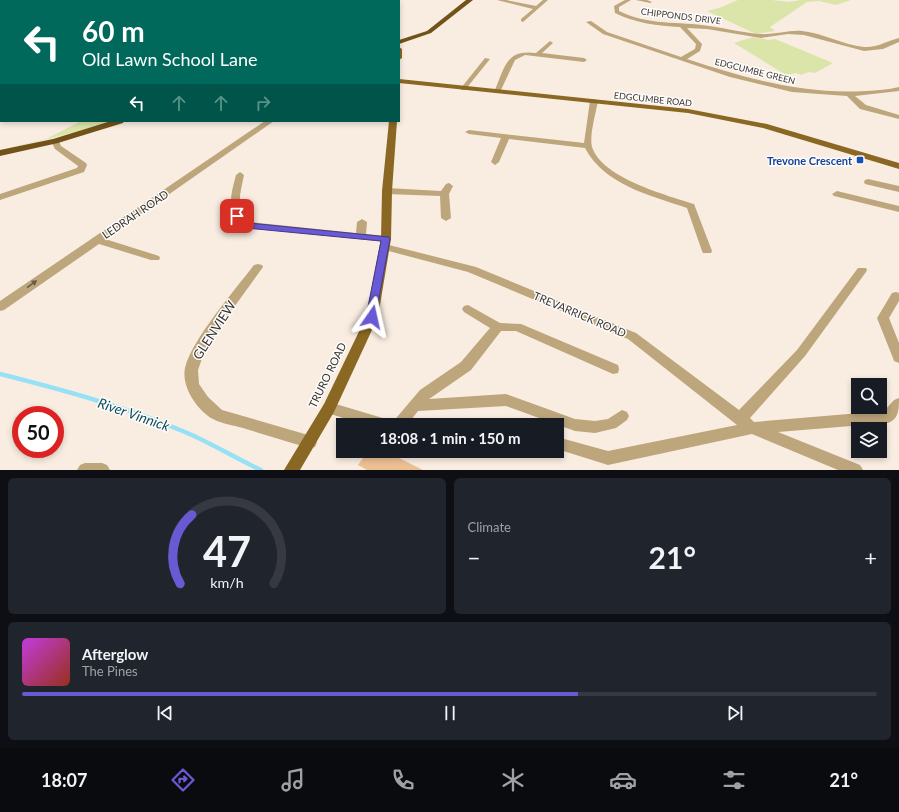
<!DOCTYPE html>
<meta charset="utf-8">
<style>
:root{--surface:#171b24;--page:#20242c;--text:#f1f3f6;--muted:#9ea1a6;--line:#363941;--accent:#6959d2}
body{margin:0;font-family:Lato,sans-serif;background:var(--page);color:var(--text);height:100vh;display:flex;flex-direction:column;font-size:15px;white-space:nowrap}
*{box-sizing:border-box;margin:0}
p{font-size:13px;color:var(--muted)}
.icon{flex:none;width:22px;height:22px;fill:none;stroke:currentColor;stroke-width:2;stroke-linecap:round;stroke-linejoin:round}
.map{position:relative;height:470px;overflow:hidden}
.sheet{display:flex;flex-direction:column;gap:8px;padding:8px;background:#0d0f14;flex:1}
.sheet>*{flex:none}
.guide{position:absolute;left:0px;top:0px;width:400px;height:122px;box-shadow:0 2px 6px #0003;background:#00695c;color:#fff;overflow:hidden}
.fabs{position:absolute;left:851px;top:378px;display:grid;gap:8px}
.fabs a{display:grid;place-items:center;width:36px;height:36px;border-radius:0px;background:var(--surface);box-shadow:0 2px 6px #0003;font-size:20px}
.speed{position:absolute;left:12px;top:406px;display:flex;gap:8px;font-size:20px;font-weight:700;text-align:center}
.speed>*{display:grid;place-content:center;width:52px;height:52px;border-radius:50%;background:var(--surface);box-shadow:0 2px 6px #0003;line-height:1}
.speed .limit{border:6px solid #d22;background:#fff;color:#111}
.pin{position:absolute;display:grid;place-items:center;width:34px;height:34px;color:#fff;margin:-17px;border-radius:8px;box-shadow:0 2px 6px #0006}
.me{position:absolute;width:44px;margin:-22px;rotate:11deg;stroke-linejoin:round;filter:drop-shadow(0 0 3px #0008)}
.turn{display:flex;align-items:center;gap:14px;height:84px;padding:0 16px;font-size:18px}
.turn .icon{width:52px;height:52px;stroke-width:2.5}
.turn b{display:block;font-size:28px;line-height:34px}
.lanes{display:flex;align-items:center;height:38px;padding:0 16px;background:#0003;justify-content:center;gap:20px;direction:ltr}
.lanes .off{opacity:.35}
.big{font-size:30px;font-weight:700;line-height:1.1}
.sheet .card{flex:1;display:flex;flex-direction:column;justify-content:center;gap:6px;min-width:0;padding:0 14px;border-radius:6px;background:var(--page)}
.sheet .dial{align-items:center;gap:0}
.dial svg{height:104px;overflow:visible;fill:none;stroke:var(--line);stroke-width:7;stroke-linecap:round;text-anchor:middle}
.dial text{fill:var(--text);stroke:none}
.song{display:flex;align-items:center;gap:12px}
.cover{width:48px;height:48px;border-radius:6px;background:linear-gradient(135deg,hsl(290 70% 55%),hsl(10 70% 35%))}
.played{height:4px;border-radius:2px;background:linear-gradient(90deg,var(--accent) 65%,var(--line) 65%)}
.keys{display:flex;justify-content:space-around;direction:ltr}
.heat{display:flex;justify-content:space-between;align-items:center;font-size:22px;direction:ltr}
.sheet .tiles{flex:1;display:grid;gap:8px;grid-template-columns:1fr 1fr}
.card:last-child{grid-column:span 2}
.trip{position:absolute;left:336px;top:418px;width:228px;height:40px;border-radius:0px;background:var(--surface);box-shadow:0 2px 6px #0003;font-weight:700;line-height:40px;text-align:center}
.tab-bar{display:flex;height:64px;justify-content:space-around;align-items:center;background:#090b0e;color:var(--muted)}
.tab-bar .icon{width:28px;height:28px}
.tab-bar .selected{color:var(--accent)}
.tab-bar b{font-size:18px;color:var(--text)}
.map>svg:first-child{display:block}
.green{fill:#dbe4a9}
.lines{fill:none;stroke-linecap:round;stroke-linejoin:round}
.stream{stroke:#97e1f6;stroke-width:4.5}
.building{fill:#edc093}
.minor{fill:#bda57c;fill-rule:evenodd}
.major{fill:#8a6723;fill-rule:evenodd}
.highway{fill:#715319;fill-rule:evenodd}
.oneway{fill:#675c4b}
.route{fill:#6959d2;stroke:#443a88}
.transit-dot{fill:#1a4fb4;stroke:#fefcfa;stroke-width:1.5}
.labels{text-anchor:middle;dominant-baseline:central;stroke-width:3;stroke-linejoin:round;paint-order:stroke}
.far-street-label{font-size:9px;fill:#393430;stroke:#fefcfa}
.transit-label{font-size:11px;font-weight:bold;fill:#164399;stroke:#fefcfa;text-anchor:end}
.street-label{font-size:11px;fill:#393430;stroke:#fefcfa}
.near-street-label{font-size:13px;fill:#393430;stroke:#fefcfa}
.near-water-label{font-size:14px;font-style:italic;fill:#0d4e5d;stroke:#fefcfa}
</style>
<div class="map">
<svg width="899" height="470" viewBox="0 0 899 470">
<rect width="100%" height="100%" fill="#f9ede1"/>
<path class="green" d="M 738,0 L 772,0 L 789,2 L 801,0 L 851,0 L 836,5 L 819,1 L 807,2 L 770,27 L 775,31 L 756,34 L 707,11 L 719,8 Z
M 753,37 L 769,40 L 775,39 L 833,63 L 815,73 L 809,72 L 801,75 L 796,73 L 786,75 L 734,43 Z
M 81,121 L 111,121 L 79,131 L 0,151 L 0,150 L 46,139 Z"/>
<g class="lines">
<path class="stream" d="M 0,374 C 63,390 126,407 185,432 C 211,443 235,458 261,470"/>
</g>
<path class="building" d="M 368,451 L 385,451 L 423,470 L 367,470 L 358,465 Z"/>
<g class="lines">
<path class="minor" d="M 227,0 L 235,0 L 235,1 L 227,1 Z
M 497,0 L 506,0 L 536,6 L 543,0 L 548,0 L 523,22 L 521,21 L 521,19 L 533,9 Z
M 625,0 L 631,0 L 619,7 L 619,11 C 649,26 678,21 709,26 C 726,28 743,33 760,34 C 774,35 788,30 802,31 C 823,33 843,45 864,47 C 877,48 887,41 899,38 L 899,42 L 883,49 L 864,51 L 804,35 L 788,34 L 761,38 L 707,29 L 687,28 L 702,44 L 700,51 L 687,59 C 745,78 804,95 866,91 C 877,90 888,90 899,87 L 899,91 L 855,96 L 866,105 L 899,115 L 899,119 L 860,109 L 847,96 L 792,92 L 730,77 L 603,34 L 586,22 L 591,21 L 607,32 L 681,57 L 695,49 L 696,44 L 680,27 C 658,26 635,23 615,13 L 614,6 Z
M 636,0 L 647,0 L 652,2 L 650,3 Z
M 550,41 L 553,43 L 542,53 L 584,58 L 587,60 L 584,62 L 525,55 L 515,60 L 500,92 L 495,93 L 494,92 C 505,68 505,49 536,53 Z
M 485,58 L 490,59 L 465,90 L 461,90 L 461,88 Z
M 594,99 L 598,101 C 596,112 589,136 592,147 C 602,178 666,195 694,204 L 712,251 L 711,253 L 703,253 L 702,251 L 687,208 C 649,195 605,185 585,148 L 509,139 L 499,162 L 495,165 L 491,162 L 501,138 L 469,134 L 465,132 L 469,130 L 584,143 L 590,101 Z
M 0,112 L 1,112 L 1,116 L 0,116 Z
M 265,121 L 274,121 L 105,239 L 159,256 L 160,258 L 159,260 L 151,260 L 99,244 L 4,310 L 0,311 L 0,301 Z
M 52,139 L 58,139 L 61,146 L 86,163 L 87,165 L 84,172 L 0,200 L 0,194 L 77,168 L 78,166 L 55,149 L 51,141 Z
M 240,172 L 244,175 C 241,191 234,210 249,222 L 356,233 L 357,222 L 362,219 L 367,222 L 366,234 L 386,236 L 391,239 L 386,242 L 243,227 C 225,213 231,194 236,175 Z
M 868,179 L 899,186 L 899,192 L 865,184 L 864,182 L 865,180 Z
M 449,183 L 453,186 L 449,194 L 451,218 L 446,221 L 441,218 L 440,196 L 387,194 L 382,191 L 387,188 L 441,191 L 446,184 Z
M 837,191 L 899,206 L 899,212 L 834,196 L 832,194 Z
M 385,244 L 476,267 L 636,333 L 739,410 L 797,350 L 858,268 L 866,268 L 867,270 L 866,272 L 805,356 L 750,418 L 754,422 L 884,411 L 894,400 L 899,398 C 899,409 899,419 888,423 L 778,432 L 860,465 L 863,470 L 838,470 L 752,434 L 608,465 L 557,449 L 557,437 L 608,451 L 737,425 L 628,339 L 468,272 L 381,249 L 380,247 L 381,245 Z
M 258,264 L 262,265 L 263,267 L 224,321 L 205,350 L 198,370 L 199,384 L 208,397 L 222,410 L 315,437 L 317,442 L 315,447 L 310,448 C 288,442 265,435 243,428 C 233,425 222,424 213,419 C 198,411 181,387 185,368 C 192,339 235,290 254,265 Z
M 896,292 L 899,293 L 899,301 L 889,318 L 899,343 L 899,363 L 894,361 L 893,358 L 877,318 L 892,293 Z
M 468,305 L 500,323 L 521,324 L 618,365 L 619,369 L 618,373 L 613,374 L 516,331 L 501,331 L 471,370 L 429,399 L 506,394 L 575,419 L 595,421 L 608,419 L 622,410 L 627,412 L 629,416 L 627,420 L 616,428 L 595,433 L 575,431 L 506,406 L 418,411 L 407,425 L 366,425 L 324,412 L 322,408 L 324,404 L 329,402 L 386,419 L 392,423 L 420,390 L 461,362 L 490,328 L 464,312 L 462,309 L 464,306 Z
M 85,463 L 102,463 L 107,465 L 110,470 L 77,470 L 80,465 Z"/>
<path class="major" d="M 399,47 L 402,49 L 402,58 L 399,60 Z
M 399,79 L 688,109 L 767,124 L 899,163 L 899,169 L 763,128 L 688,113 L 399,83 Z
M 389,121 L 397,121 L 392,191 L 391,239 L 378,317 L 334,412 L 300,470 L 284,470 L 324,404 L 366,317 L 381,239 L 382,191 Z"/>
<path class="highway" d="M 466,0 L 473,0 L 431,33 L 399,44 L 399,40 L 427,31 Z
M 111,121 L 124,121 L 123,123 L 58,143 L 0,156 L 0,150 L 53,139 Z"/>
</g>
<defs><path id="oneway-solid" d="M-6-.8H1V-3.2L6.5 0L1 3.2V.8H-6Z"/></defs>
<use class="oneway" href="#oneway-solid" transform="translate(32 284) rotate(-36)"/>
<path class="route" d="M 237,214 L 240,215 L 243,220 L 249,223 L 389,237 L 390,239 L 375,319 L 368,319 L 366,317 L 381,241 L 246,228 L 237,223 L 232,216 Z"/>
<rect class="transit-dot" x="856" y="156" width="8" height="8" rx="2"/>
<g class="labels">
<g class="far-street-label">
<text transform="translate(681 16) rotate(7)">CHIPPONDS DRIVE</text>
<text transform="translate(755 71) rotate(14)">EDGCUMBE GREEN</text>
<text transform="translate(653 99) rotate(6)">EDGCUMBE ROAD</text>
</g>
<g class="transit-label">
<text x="852" y="160">Trevone Crescent</text>
</g>
<g class="street-label">
<text transform="translate(135 214) rotate(-34)">LEDRAH ROAD</text>
<text transform="translate(580 314) rotate(23)">TREVARRICK ROAD</text>
<text transform="translate(327 375) rotate(-64)">TRURO ROAD</text>
</g>
<g class="near-street-label">
<text transform="translate(214 330) rotate(-57)">GLENVIEW</text>
</g>
<g class="near-water-label">
<text transform="translate(134 414) rotate(19)">River Vinnick</text>
</g>
</g>
</svg>
<div class="fabs">
<a><svg class="icon" aria-label="search" viewBox="0 0 24 24"><circle cx="10" cy="10" r="6"/><path d="M15 15l6 6"/></svg></a>
<a><svg class="icon" aria-label="layers" viewBox="0 0 24 24"><path d="M12 4l9 5-9 5-9-5zM3 14l9 5 9-5"/></svg></a>
</div>
<div class="speed"><div class="limit">50</div></div>
<div class="pin" style="left:237px;top:216px;background:#d93025"><svg class="icon" aria-label="arrive" viewBox="0 0 24 24"><path d="M6 21V4h12l-3 4 3 4H6"/></svg></div>
<svg class="me" style="left:372px;top:317px" viewBox="-20 -20 40 40"><path d="M0-17L14 15 0 8-14 15z" fill="#6959d2" stroke="#fff" stroke-width="4"/></svg>
<div class="trip">18:08 · 1 min · 150 m</div>
<div class="guide">
<div class="turn"><svg class="icon" aria-label="left" viewBox="0 0 24 24"><path d="M17 20v-9H6M10 6l-5 5 5 5"/></svg><div><b>60 m</b>Old Lawn School Lane</div></div>
<div class="lanes"><svg class="icon" aria-label="left" viewBox="0 0 24 24"><path d="M17 20v-9H6M10 6l-5 5 5 5"/></svg><svg class="icon off" aria-label="ahead" viewBox="0 0 24 24"><path d="M12 20V5M6 11l6-6 6 6"/></svg><svg class="icon off" aria-label="ahead" viewBox="0 0 24 24"><path d="M12 20V5M6 11l6-6 6 6"/></svg><svg class="icon off" aria-label="right" viewBox="0 0 24 24"><path d="M7 20v-9h11M14 6l5 5-5 5"/></svg></div>
</div>
</div>
<section class="sheet">
<div class="tiles">
<div class="card dial"><svg viewBox="0 0 100 80">
<path d="M14 69A42 42 0 1 1 86 69"/>
<path d="M14 69A42 42 0 0 1 23 16" stroke="#6959d2"/>
<text x="50" y="56" font-size="32" font-weight="700">47</text>
<text x="50" y="72" font-size="11">km/h</text>
</svg></div>
<div class="card"><p>Climate</p>
<div class="heat"><a>−</a><b class="big">21°</b><a>+</a></div>
</div>
<div class="card">
<div class="song"><i class="cover"></i><div><b>Afterglow</b><p>The Pines</p></div></div>
<div class="played"></div>
<div class="keys"><svg class="icon" aria-label="previous" viewBox="0 0 24 24"><path d="M18 5L8 12l10 7zM5 5v14"/></svg><svg class="icon" aria-label="pause" viewBox="0 0 24 24"><path d="M8 5v14M16 5v14"/></svg><svg class="icon" aria-label="next" viewBox="0 0 24 24"><path d="M6 5l10 7-10 7zM19 5v14"/></svg></div>
</div>
</div>
</section>
<nav class="tab-bar">
<b>18:07</b>
<svg class="icon selected" aria-label="directions" viewBox="0 0 24 24"><path d="M12 3l9 9-9 9-9-9zM9 14v-3h6M13 9l2 2-2 2"/></svg>
<svg class="icon" aria-label="music" viewBox="0 0 24 24"><path d="M9 18V5l10-2v13"/><circle cx="6" cy="18" r="3"/><circle cx="16" cy="16" r="3"/></svg>
<svg class="icon" aria-label="phone" viewBox="0 0 24 24"><path d="M5 4h4l2 5-3 2q2 4 5 5l2-3 5 2v4C11 20 4 13 5 4z"/></svg>
<svg class="icon" aria-label="climate" viewBox="0 0 24 24"><path d="M12 3v18M4 7l16 10M4 17L20 7"/></svg>
<svg class="icon" aria-label="car" viewBox="0 0 24 24"><path d="M5 17H2v-5l4-1 3-4h7l3 4 3 1v5h-3M9 17h6M6 11h13"/><circle cx="7" cy="17" r="2"/><circle cx="17" cy="17" r="2"/></svg>
<svg class="icon" aria-label="filters" viewBox="0 0 24 24"><path d="M4 7h16M4 17h16"/><circle cx="9" cy="7" r="2"/><circle cx="15" cy="17" r="2"/></svg>
<b>21°</b>
</nav>
